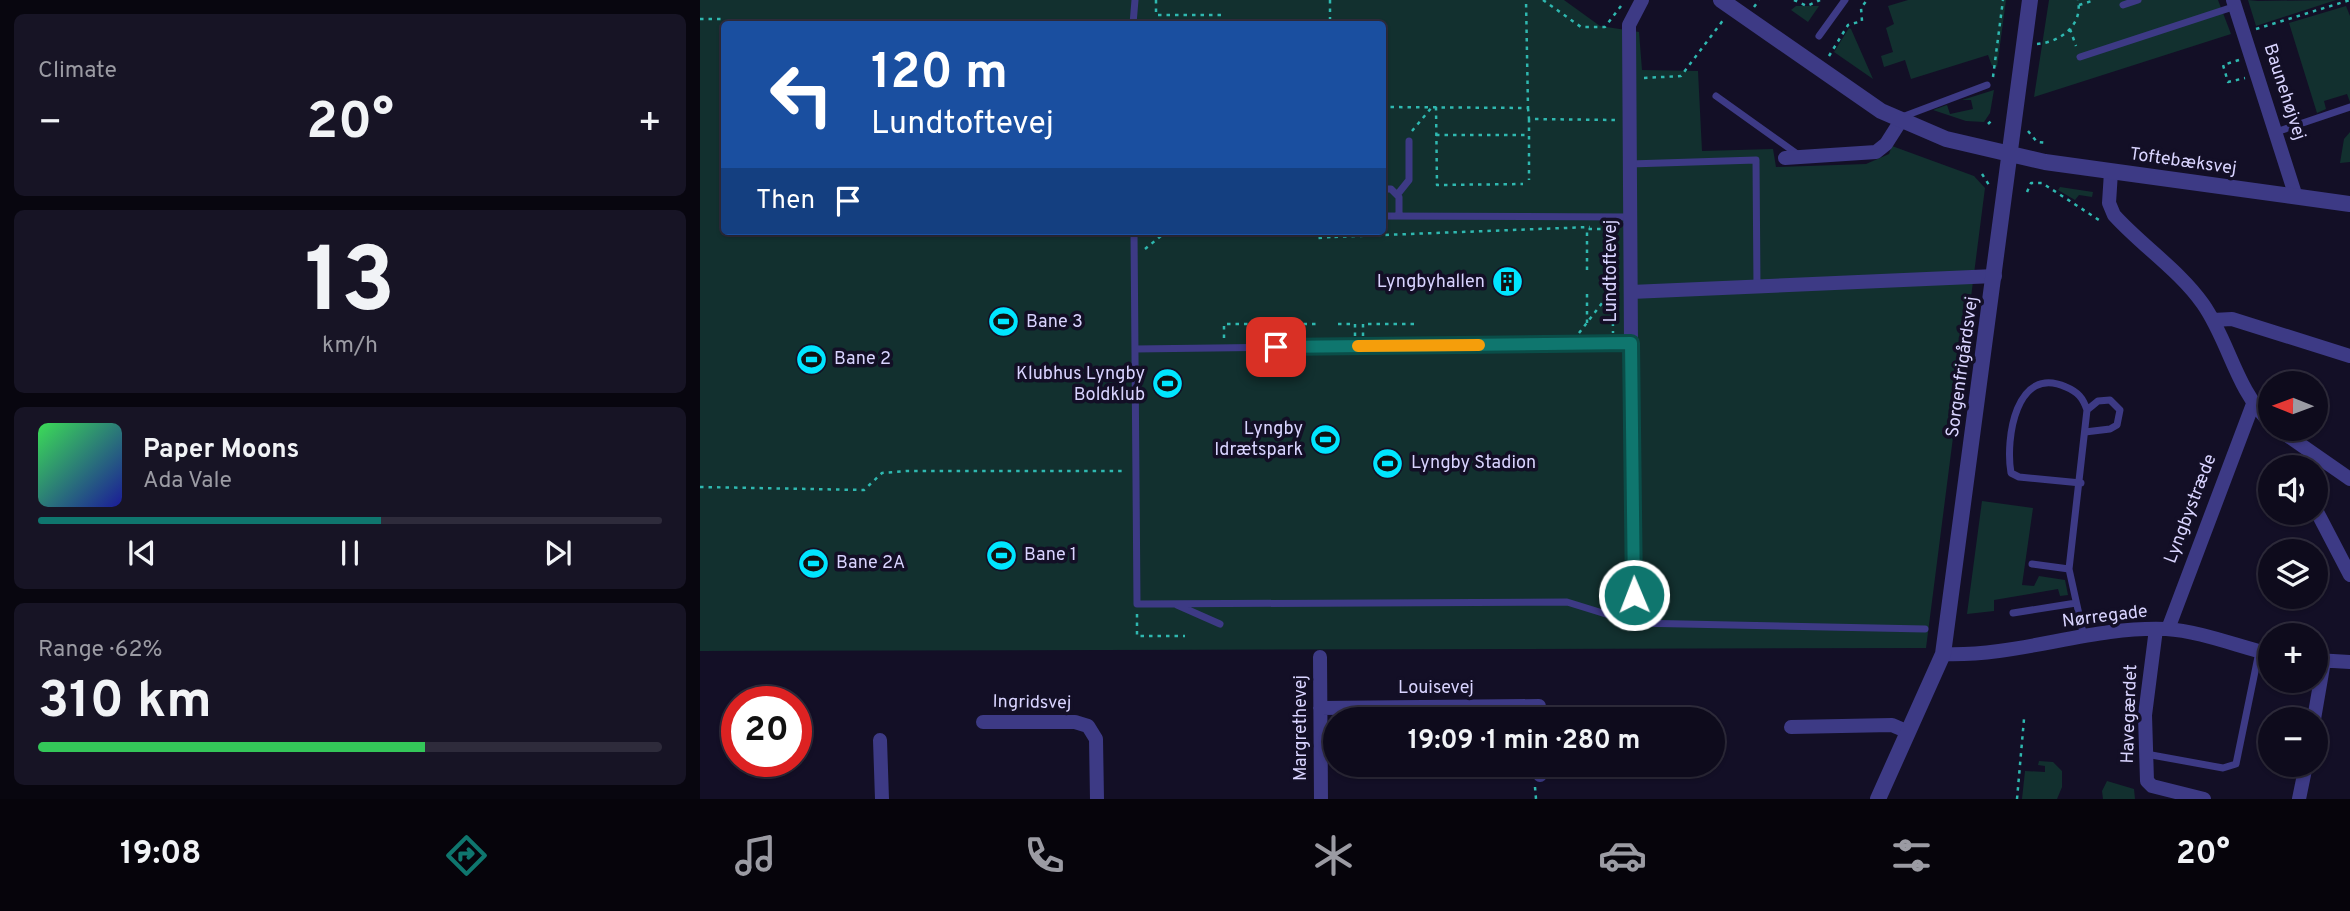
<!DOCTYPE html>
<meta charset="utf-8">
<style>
:root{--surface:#0e0b1c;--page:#171425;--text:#f1f3f6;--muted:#9b9ba3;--line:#2e2b3b;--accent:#0f766e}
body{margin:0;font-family:Overpass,sans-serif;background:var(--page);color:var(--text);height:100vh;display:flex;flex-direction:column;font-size:26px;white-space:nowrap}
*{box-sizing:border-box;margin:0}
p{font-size:23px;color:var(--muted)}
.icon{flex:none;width:38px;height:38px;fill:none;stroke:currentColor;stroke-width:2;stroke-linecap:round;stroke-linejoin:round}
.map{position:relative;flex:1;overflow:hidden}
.side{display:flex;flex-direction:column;gap:14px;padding:14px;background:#08060f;width:700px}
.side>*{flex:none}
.hud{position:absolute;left:21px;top:21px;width:665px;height:214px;border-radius:7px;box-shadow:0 2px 5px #0004,0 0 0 2px var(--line);background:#1a4fa0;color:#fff;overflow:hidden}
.needle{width:46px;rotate:271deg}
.fabs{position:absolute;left:1558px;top:371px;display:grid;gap:14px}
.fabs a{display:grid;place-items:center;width:70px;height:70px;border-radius:50%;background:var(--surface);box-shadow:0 2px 5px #0004,0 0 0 2px var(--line);font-size:35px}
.speed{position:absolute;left:21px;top:686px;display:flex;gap:14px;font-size:35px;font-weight:700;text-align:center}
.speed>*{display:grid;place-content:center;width:91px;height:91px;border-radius:50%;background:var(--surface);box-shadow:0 2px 5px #0004,0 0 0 2px var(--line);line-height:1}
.speed .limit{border:10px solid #d22;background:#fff;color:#111}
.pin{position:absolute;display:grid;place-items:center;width:60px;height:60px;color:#fff;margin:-30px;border-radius:14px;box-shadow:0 4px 10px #0006}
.me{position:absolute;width:77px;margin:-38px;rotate:359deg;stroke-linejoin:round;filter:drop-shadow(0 0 5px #0008)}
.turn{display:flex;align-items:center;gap:24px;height:147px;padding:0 35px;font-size:32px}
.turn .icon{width:91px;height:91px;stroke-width:2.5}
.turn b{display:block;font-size:49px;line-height:60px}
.then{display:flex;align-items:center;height:66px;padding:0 35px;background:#0003;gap:14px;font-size:26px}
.big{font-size:52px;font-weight:700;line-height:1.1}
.side .widget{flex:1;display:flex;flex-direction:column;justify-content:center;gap:10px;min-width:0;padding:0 24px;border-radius:10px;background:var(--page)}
.side .dial{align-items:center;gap:0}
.dial b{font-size:91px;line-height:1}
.song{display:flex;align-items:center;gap:21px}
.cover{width:84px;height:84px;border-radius:10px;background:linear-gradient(135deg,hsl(130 70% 55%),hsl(240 70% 35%))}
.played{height:7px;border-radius:4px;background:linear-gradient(90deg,var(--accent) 55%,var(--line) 55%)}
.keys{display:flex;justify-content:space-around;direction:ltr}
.heat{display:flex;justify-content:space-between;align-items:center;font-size:38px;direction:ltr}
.charge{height:10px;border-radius:5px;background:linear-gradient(90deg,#34c759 62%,var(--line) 0)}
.trip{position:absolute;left:623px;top:707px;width:402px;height:70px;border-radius:35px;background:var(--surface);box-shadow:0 2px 5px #0004,0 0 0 2px var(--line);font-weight:700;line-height:70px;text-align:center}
.dock{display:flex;height:112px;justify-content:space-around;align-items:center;background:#06040b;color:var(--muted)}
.dock .icon{width:49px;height:49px}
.dock .current{color:var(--accent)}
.dock b{font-size:32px;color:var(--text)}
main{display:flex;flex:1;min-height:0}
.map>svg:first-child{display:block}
.green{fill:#12302f;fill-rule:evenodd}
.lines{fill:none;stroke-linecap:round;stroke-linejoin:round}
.path{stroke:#2fb8b0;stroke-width:2.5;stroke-dasharray:3.5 5;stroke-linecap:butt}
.service{stroke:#3d3a85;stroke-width:7}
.minor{stroke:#3d3a85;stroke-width:14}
.tertiary{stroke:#3d3a85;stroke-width:16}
.route-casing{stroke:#0a4d48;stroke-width:18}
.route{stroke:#0f766e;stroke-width:12}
.slow{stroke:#f59e0b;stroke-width:12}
.labels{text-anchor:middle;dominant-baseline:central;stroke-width:7;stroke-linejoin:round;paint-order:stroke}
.street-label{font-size:18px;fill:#d9d4ff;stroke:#130f26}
.poi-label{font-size:18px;fill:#d9d4ff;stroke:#130f26;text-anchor:start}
</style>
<main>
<section class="side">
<div class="widget"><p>Climate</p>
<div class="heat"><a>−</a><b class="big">20°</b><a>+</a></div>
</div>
<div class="widget dial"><b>13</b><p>km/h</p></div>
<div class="widget">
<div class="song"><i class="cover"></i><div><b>Paper Moons</b><p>Ada Vale</p></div></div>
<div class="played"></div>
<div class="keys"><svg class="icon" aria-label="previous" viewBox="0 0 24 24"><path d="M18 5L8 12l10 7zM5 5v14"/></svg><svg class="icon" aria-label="pause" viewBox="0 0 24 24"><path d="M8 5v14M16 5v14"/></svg><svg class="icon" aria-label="next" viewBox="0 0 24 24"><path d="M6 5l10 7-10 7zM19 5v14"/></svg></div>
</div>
<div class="widget"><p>Range · 62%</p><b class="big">310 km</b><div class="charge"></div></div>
</section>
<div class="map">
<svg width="1650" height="799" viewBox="0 0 1650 799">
<rect width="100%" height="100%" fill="#130f26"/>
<path class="green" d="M 0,0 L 864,0 L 900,26 L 939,32 L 942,70 L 998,71 L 1002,151 L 1073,149 L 1076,167 L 1166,164 L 1189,154 L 1192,146 L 1274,176 L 1285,188 L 1226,648 L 0,651 ZM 24,24 L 682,24 L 682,231 L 24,231 Z
M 1208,0 L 1306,0 L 1297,67 L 1292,66 L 1288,55 L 1211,79 L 1205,60 L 1184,67 L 1181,56 L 1193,52 L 1186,28 L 1194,24 L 1188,6 Z
M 1349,0 L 1518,0 L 1531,34 L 1334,97 Z
M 1548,0 L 1558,1 L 1636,0 L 1556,26 Z
M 1096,6 L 1119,6 L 1108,22 L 1091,10 Z
M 1646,6 L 1650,16 L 1650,102 L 1647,94 L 1624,101 L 1626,109 L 1617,113 L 1589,23 Z
M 1149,28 L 1151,29 L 1173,79 L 1134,52 Z
M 1294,90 L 1290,113 L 1284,122 L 1266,121 L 1233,110 L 1247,105 L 1250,114 L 1273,109 L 1271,100 L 1262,100 Z
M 1650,132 L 1650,162 L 1640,163 L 1644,139 Z
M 1360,187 L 1393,192 L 1392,197 L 1379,195 L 1375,200 L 1358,190 Z
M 1282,501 L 1333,508 L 1322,585 L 1334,586 L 1339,576 L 1365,580 L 1368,595 L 1360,596 L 1358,589 L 1294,600 L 1294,611 L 1267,614 Z
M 1339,761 L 1353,762 L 1362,771 L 1362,787 L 1357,799 L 1322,799 L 1325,771 L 1345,772 L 1345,766 L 1338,765 Z
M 1407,781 L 1434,789 L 1435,799 L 1403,799 L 1402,791 Z"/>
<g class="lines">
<path class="path" d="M 456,0 L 456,15 L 525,15
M 630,0 L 630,24
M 843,0 L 881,27 L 905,27 L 921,6
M 1094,0 L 1107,6 L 1120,0
M 1379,5 L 1395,0
M 1054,7 L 1059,0
M 0,19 L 21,19 L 26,24
M 1370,29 L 1376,46
M 1556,29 L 1650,0
M 1337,44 C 1361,42 1383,25 1378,0
M 1129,56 L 1148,25 L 1162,21 L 1161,8 L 1167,0
M 1539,60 L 1523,65 L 1528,82 L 1545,78
M 1293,77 L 1303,0
M 944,78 L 981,76 L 1024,19
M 682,107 L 828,108 L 826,0
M 736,107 L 737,185 L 823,184
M 828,108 L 829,119 L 916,120
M 829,119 L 829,180
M 1288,124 L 1291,121
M 712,131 L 732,107
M 1328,131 L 1337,142 L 1348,143
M 736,135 L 829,135
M 1282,174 L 1289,185
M 1327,192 L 1331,183 L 1342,183 L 1399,220
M 912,229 L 913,333
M 72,231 L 249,231
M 617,231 L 617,238 L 632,237
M 632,231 L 632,237 L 890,227
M 445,249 L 467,231
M 887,270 L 887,229 L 905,229
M 887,294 L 887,323
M 638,324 L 655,324 L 655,336
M 879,333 L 913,289
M 663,336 L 663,324 L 717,324
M 524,338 L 524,324 L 618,324
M 0,487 L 164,490 L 182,473 L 207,471 L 426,471
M 437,614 L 437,636 L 485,636
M 835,787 L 836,799
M 1317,799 L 1324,719"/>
<path class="service" d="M 1423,5 L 1438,0
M 433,24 L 435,0
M 1119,36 L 1145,0
M 1380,57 L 1536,6
M 1016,96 L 1100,156
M 1202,117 L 1287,85
M 1576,132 L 1650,107
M 930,164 L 1056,160 L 1057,288
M 682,189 L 691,189 L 699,197 L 699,216
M 697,195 L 709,180 L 709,141
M 682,216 L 930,217
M 434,231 L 437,604 L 867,602 L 935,623 L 1225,629
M 435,349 L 931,343 L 935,623
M 1385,432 L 1410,429 L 1417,425 L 1420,410 L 1410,400 L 1398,401 L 1387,410
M 1381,483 L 1319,477 L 1311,473 C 1305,439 1316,364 1366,387 C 1378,392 1383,398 1387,410 L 1369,569 L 1384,637
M 1332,564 L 1369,569
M 477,605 L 520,624
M 1313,613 L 1376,603
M 1446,754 L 1523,768 L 1536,764 L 1559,652"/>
<path class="minor" d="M 1533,0 L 1596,197
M 1085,158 L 1176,152 L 1186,144 L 1200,122
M 1411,172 L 1409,203 L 1414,215 C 1442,246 1479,270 1503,304 C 1529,341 1536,390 1570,422
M 931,292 L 1295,276
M 1513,320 L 1532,319 L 1650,356
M 931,343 L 929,25 L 942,0
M 1578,429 L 1650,479
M 1615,508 L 1650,575
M 1456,629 L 1445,715 L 1447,781 L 1452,786 L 1504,799
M 1468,629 L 1553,404
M 1243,654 C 1318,657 1391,626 1466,629 C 1500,631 1537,646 1570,654
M 620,657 L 621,799
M 1616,660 L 1650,662
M 620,708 L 839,706 L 839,719
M 1614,719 L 1624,661
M 283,722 L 375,722 L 388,726 L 396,739 L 397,799
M 1091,727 L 1192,725 L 1206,731
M 180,740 L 182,799
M 840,775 L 840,765
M 1599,799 L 1606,765"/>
<path class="tertiary" d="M 1021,0 L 1181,111 L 1246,139 L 1345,162 L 1650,204
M 1178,799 L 1243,654 L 1330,0"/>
</g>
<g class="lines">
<defs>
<path id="route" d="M 576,347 L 931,343 L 934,595"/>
</defs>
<use href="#route" class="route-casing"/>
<use href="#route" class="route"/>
<path class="slow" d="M 658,346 L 779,345"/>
</g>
<defs>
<symbol id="building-disc" viewBox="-11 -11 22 22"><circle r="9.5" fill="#00e5ff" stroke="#130f26"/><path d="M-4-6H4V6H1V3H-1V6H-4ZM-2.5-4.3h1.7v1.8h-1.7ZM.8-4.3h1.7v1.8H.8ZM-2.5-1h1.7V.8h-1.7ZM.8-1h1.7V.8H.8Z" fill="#111"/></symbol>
<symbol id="stadium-disc" viewBox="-11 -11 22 22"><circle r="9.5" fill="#00e5ff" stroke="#130f26"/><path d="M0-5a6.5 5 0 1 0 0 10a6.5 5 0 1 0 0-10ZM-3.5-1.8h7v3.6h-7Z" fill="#111"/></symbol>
</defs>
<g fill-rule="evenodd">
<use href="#building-disc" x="790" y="264" width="35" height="35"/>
<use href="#stadium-disc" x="286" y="304" width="35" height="35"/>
<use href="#stadium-disc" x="94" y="342" width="35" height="35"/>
<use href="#stadium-disc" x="450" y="366" width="35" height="35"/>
<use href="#stadium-disc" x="608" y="422" width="35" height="35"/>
<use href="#stadium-disc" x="670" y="446" width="35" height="35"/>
<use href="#stadium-disc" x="284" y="538" width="35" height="35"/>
<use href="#stadium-disc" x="96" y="546" width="35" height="35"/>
</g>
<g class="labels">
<g class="street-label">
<text transform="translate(1584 92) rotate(72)">Baunehøjvej</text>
<text transform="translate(1483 162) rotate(8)">Toftebæksvej</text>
<text transform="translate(911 271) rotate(-90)">Lundtoftevej</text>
<text transform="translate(1263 367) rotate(-82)">Sorgenfrigårdsvej</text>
<text transform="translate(1491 509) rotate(-69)">Lyngbystræde</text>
<text transform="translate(1405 617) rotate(-7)">Nørregade</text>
<text x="736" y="688">Louisevej</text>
<text transform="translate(332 703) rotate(1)">Ingridsvej</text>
<text transform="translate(1430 714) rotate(-88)">Havegærdet</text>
<text transform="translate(601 728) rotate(-90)">Margrethevej</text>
</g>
<g class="poi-label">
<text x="785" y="282" text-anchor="end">Lyngbyhallen</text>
<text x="326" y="322">Bane 3</text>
<text x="134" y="359">Bane 2</text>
<text x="445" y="374" text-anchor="end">Klubhus Lyngby<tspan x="445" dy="21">Boldklub</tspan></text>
<text x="603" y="429" text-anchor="end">Lyngby<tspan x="603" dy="21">Idrætspark</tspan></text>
<text x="711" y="463">Lyngby Stadion</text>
<text x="324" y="555">Bane 1</text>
<text x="136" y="563">Bane 2A</text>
</g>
</g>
</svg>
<div class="fabs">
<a><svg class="needle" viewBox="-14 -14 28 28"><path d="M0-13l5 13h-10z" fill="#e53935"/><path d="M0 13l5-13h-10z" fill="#9b9ba3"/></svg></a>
<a><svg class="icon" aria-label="sound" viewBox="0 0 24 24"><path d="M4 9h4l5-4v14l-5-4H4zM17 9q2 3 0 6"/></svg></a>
<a><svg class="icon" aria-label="layers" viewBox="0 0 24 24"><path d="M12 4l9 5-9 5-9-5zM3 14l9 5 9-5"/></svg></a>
<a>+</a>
<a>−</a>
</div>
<div class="speed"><div class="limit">20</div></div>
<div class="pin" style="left:576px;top:347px;background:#d93025"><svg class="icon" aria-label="arrive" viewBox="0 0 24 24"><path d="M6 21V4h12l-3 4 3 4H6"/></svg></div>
<svg class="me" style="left:934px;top:595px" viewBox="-20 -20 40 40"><circle r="17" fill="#0f766e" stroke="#fff" stroke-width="3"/><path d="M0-11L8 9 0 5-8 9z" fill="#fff"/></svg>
<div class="trip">19:09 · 1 min · 280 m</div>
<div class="hud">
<div class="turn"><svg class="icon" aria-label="left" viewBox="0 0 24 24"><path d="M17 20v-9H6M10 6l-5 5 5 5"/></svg><div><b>120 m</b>Lundtoftevej</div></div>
<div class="then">Then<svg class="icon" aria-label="arrive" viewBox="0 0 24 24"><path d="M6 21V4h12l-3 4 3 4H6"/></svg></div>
</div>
</div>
</main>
<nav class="dock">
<b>19:08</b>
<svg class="icon current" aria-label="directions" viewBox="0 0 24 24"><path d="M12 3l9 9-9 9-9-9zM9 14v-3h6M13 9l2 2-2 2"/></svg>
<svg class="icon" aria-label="music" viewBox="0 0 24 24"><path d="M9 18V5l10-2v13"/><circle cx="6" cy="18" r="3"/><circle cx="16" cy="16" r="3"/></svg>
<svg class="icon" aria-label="phone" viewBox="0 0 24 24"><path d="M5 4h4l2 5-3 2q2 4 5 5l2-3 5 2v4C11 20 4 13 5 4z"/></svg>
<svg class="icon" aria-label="climate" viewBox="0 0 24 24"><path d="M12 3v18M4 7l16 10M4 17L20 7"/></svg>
<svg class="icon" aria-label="car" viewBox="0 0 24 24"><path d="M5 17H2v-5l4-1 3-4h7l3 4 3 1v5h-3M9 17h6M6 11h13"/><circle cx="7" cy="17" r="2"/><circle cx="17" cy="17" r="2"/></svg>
<svg class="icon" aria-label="filters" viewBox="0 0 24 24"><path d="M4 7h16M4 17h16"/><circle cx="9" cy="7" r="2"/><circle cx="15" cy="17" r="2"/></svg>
<b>20°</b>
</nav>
